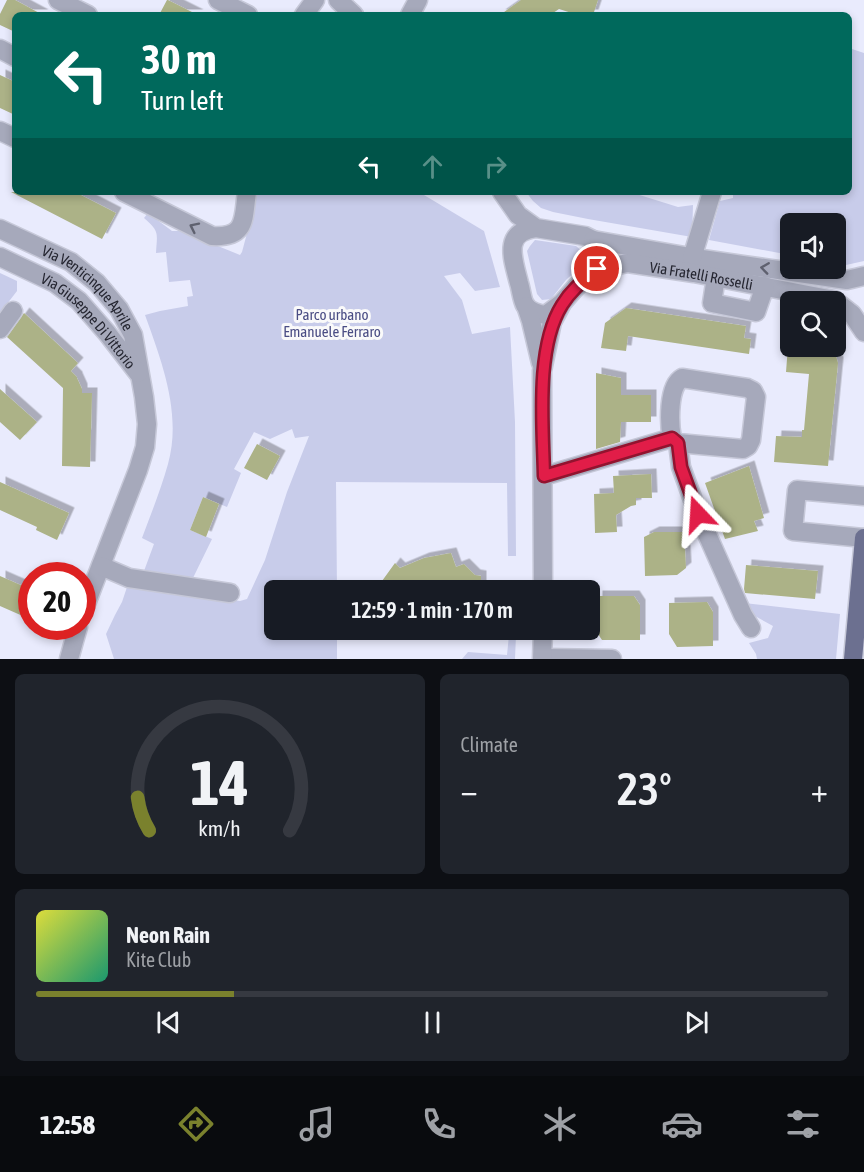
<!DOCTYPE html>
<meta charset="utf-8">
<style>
:root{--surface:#171b24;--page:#20242c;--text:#f1f3f6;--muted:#9ea1a6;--line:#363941;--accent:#7a812d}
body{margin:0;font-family:"Asap Condensed",sans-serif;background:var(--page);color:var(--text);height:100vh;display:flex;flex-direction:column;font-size:22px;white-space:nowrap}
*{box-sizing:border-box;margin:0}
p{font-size:20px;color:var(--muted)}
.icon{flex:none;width:33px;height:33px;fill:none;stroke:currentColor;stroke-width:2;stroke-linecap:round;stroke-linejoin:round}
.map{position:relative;height:659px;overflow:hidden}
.side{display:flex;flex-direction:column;gap:15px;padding:15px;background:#0d0f14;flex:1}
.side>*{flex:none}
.hud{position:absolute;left:12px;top:12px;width:840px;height:183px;border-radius:9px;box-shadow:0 3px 9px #0003;background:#00695c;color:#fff;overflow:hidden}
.controls{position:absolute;left:780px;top:213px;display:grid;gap:12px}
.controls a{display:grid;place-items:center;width:66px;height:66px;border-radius:9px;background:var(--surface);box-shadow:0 3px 9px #0003;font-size:30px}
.speed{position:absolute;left:18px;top:562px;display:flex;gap:12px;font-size:30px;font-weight:700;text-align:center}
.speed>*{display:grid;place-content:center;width:78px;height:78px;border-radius:50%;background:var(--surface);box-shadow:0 3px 9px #0003;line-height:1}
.speed .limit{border:9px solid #d22;background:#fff;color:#111}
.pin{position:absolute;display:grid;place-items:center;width:51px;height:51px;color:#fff;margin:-26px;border:3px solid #fff;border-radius:50%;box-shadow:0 2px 6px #0007}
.me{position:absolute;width:66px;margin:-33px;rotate:340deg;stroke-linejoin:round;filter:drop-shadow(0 0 4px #0008)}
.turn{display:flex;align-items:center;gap:21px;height:126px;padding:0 30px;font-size:27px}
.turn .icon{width:78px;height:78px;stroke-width:2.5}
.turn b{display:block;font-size:42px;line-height:51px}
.lanes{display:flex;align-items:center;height:57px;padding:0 30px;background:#0003;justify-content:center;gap:30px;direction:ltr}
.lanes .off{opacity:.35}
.big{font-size:45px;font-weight:600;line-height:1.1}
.side .widget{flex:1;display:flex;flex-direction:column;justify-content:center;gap:9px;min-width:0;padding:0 21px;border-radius:9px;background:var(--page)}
.side .dial{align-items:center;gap:0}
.dial svg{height:156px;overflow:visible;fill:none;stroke:var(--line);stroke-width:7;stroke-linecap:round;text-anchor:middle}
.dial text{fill:var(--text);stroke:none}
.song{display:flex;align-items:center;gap:18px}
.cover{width:72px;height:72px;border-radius:9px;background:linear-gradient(135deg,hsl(60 70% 55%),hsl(160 70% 35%))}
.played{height:6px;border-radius:3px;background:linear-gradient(90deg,var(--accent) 25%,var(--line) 25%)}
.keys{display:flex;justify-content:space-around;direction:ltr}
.heat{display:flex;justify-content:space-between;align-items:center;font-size:33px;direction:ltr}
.side .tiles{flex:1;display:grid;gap:15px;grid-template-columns:1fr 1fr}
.widget:last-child{grid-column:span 2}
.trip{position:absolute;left:264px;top:580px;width:336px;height:60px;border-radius:9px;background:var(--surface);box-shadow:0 3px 9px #0003;font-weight:600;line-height:60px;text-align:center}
.tab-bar{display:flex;height:96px;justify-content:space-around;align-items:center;background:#090b0e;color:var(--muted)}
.tab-bar .icon{width:42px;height:42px}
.tab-bar .on{color:var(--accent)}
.tab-bar b{font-size:27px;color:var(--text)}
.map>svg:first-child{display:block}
.green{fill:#c8ccea}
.building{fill:#acb287;filter:url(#shadow)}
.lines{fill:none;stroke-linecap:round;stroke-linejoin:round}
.minor-casing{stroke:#c6c8d8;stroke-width:21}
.major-casing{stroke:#c6c8d8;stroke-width:21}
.minor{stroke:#a6a9bb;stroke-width:18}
.major{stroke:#6c7090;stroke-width:18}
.oneway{stroke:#5f616f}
.route-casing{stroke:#92132f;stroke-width:15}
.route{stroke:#e11d48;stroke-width:10}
.labels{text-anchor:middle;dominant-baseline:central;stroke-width:6;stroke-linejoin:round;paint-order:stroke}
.street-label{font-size:15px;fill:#252631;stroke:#fafafa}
.park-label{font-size:15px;fill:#4a4d84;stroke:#fafafa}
</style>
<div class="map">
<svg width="864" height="659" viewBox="0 0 864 659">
<defs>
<filter id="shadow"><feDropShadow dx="5.5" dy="-5.5" stdDeviation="0" flood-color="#0004"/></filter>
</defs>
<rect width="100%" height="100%" fill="#e9ebfd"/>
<path class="green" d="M 849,48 L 864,53 L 864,261 L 846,265 L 836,263 L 836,224 L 790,224 L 790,255 L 709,240 L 720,201 L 733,198 L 733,192 L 849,192 Z
M 254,192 L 419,192 L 484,231 L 500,287 L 475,291 L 460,273 L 444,276 L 462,300 L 472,334 L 510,327 L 515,422 L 516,556 L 508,556 L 507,483 L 336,482 L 337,591 L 274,591 L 274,630 L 337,630 L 337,659 L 114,659 L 106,634 L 115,615 L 122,602 L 128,584 L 240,601 L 247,599 L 265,560 L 287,492 L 309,436 L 295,438 L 292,429 L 270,439 L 254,432 L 234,469 L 241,473 L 227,507 L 203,497 L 190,530 L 212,539 L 192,580 L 144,571 L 154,544 L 142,538 C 151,514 161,489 168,464 C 182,414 162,362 145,315 L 160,311 L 188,306 L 187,297 L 193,296 L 190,280 L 169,282 L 166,252 L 156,253 C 157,233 160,232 144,218 L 148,213 L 172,231 L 181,231 L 240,255 L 242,252 L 250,222 Z
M 526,192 L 630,192 L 678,207 L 693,205 L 692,237 L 588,219 L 553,212 L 541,208 L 533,201 Z
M 535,240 L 576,246 C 595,260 577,269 566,280 C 561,286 556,293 551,299 L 542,300 L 537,294 L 527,251 L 530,246 Z
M 0,273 L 17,281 L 17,291 L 0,313 Z
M 744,603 L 840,614 L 836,659 L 757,659 L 756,654 L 749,643 L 768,638 L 773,626 L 755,616 Z
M 509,635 L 516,635 L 515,659 L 462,659 L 468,652 L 507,655 Z"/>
<path class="building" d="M 7,0 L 15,0 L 43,15 L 15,15 L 15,32 L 0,25 L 0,14 Z
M 167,0 L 168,0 L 198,15 L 159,15 Z
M 521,0 L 598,0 L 593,15 L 578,15 L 559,9 L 550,15 L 500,15 Z
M 0,75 L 15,82 L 15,115 L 0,108 Z
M 11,192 L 75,192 L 116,213 L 102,239 Z
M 626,308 L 746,326 L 744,338 L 751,339 L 749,354 L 628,336 L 626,351 L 601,348 L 605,323 Z
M 24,313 L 78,363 L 71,371 L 77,377 L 77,378 L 82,389 L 82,393 L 92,393 L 90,467 L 62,466 L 63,388 L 7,337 Z
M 788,346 L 833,346 L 838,363 L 828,466 L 774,462 L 776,436 L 802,437 L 802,430 L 804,430 L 809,374 L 786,372 Z
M 596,373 L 621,378 L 621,395 L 651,395 L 651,422 L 621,422 L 620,442 L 596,449 Z
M 0,389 L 37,422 L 20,440 L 0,422 Z
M 257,444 L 280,456 L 267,480 L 244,468 Z
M 749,466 L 764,518 L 754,521 L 758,531 L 725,539 L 705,483 Z
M 651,474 L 652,498 L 636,498 L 636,505 L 631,506 L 616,515 L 617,532 L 595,533 L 594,494 L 614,493 L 613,476 Z
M 0,482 L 69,513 L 57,540 L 36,530 L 37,527 L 0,510 Z
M 203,497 L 219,504 L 206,537 L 190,530 Z
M 654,532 L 684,532 L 686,568 L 677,575 L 645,576 L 644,537 Z
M 451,553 L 456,567 L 464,564 L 475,575 L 481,576 L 481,591 L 381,591 L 382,581 L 395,563 L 400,568 L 424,558 Z
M 746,565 L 818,571 L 815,599 L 745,593 L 744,589 Z
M 0,576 L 32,590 L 32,603 L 25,617 L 0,606 Z
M 597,596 L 634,596 L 640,605 L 640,640 L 602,640 L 596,631 Z
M 707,602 L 713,612 L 713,646 L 677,647 L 669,634 L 669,603 Z"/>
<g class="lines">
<defs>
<g id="minor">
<path d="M 58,0 L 88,15"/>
<path d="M 218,0 L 248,15"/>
<path d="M 338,0 L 354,15"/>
<path d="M 304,15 L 315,0"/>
<path d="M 410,15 L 418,0"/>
<path d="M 0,49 L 15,57"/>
<path d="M 0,131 L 15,138"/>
<path d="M 124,192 L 212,236 C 247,238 243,219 247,192"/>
<path d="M 502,192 L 518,215 L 536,228 L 585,236 L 593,240 L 599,251 L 601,260 L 597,269 L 576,287 L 562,303 L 546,315 C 538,314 530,312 525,305 C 522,300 521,289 519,283 C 513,259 502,232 536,228"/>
<path id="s1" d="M 0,229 L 71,262 L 97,283 L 119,309 L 133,335 L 144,397 L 147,424 L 145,447 L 138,470 L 82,614"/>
<path d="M 593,240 L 702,259 L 847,280 L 864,276"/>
<path id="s2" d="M 0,257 L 55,283 L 79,301 L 107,333 L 138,373"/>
<path d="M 692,258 L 712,192"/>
<path id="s3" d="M 597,269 L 628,263 L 694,273 L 834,300 L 852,314 L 864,332"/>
<path d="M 716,277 L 712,303 L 756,312 L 765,286"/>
<path d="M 526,306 L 531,321 L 541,363"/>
<path d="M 0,329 L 13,311"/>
<path d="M 682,378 L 747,388 L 753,391 L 756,397 L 751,440 L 748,446 L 743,449 L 678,443 L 672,438 C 669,423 668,386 682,378 Z"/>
<path d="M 678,443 L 681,467 L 698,514 L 743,615 L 751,628"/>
<path d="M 544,476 L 672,438"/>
<path d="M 864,496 L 797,490 L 793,531 L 864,538"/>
<path d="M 101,566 L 129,578 L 230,593"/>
<path d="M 543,591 L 542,371 L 552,322 L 561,305"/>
<path d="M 543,658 L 612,659"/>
<path d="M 69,659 L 78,627"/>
<path d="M 542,659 L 543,630"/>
</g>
<path id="major" d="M 853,659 L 864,538"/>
</defs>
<use href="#minor" class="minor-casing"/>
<use href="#major" class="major-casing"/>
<use href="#minor" class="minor"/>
<use href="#major" class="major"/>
</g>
<defs><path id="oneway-chevron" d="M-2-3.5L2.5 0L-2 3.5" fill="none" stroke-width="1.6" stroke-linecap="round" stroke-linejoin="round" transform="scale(1.5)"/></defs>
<g class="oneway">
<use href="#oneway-chevron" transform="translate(194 227) rotate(-154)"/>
<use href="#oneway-chevron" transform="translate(765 268) rotate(-172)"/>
</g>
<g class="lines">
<defs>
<path id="route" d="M 597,269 C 584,280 571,290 562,305 C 535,348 543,426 544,476 L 672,438 L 678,443 L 681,467 L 698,514"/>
</defs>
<use href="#route" class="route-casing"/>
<use href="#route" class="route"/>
</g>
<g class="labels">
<g class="street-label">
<text stroke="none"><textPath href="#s3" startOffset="106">Via Fratelli Rosselli</textPath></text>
<text stroke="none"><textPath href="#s1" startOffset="108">Via Venticinque Aprile</textPath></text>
<text stroke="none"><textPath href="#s2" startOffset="111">Via Giuseppe Di Vittorio</textPath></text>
</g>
<g class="park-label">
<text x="332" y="314">Parco urbano<tspan x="332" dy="17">Emanuele Ferraro</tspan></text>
</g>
</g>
</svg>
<div class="controls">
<a><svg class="icon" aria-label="sound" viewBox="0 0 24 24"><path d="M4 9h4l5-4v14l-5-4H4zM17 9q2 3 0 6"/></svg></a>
<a><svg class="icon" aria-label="search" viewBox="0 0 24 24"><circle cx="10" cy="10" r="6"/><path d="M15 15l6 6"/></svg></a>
</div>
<div class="speed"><div class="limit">20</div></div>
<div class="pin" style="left:597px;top:269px;background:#d93025"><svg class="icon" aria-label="arrive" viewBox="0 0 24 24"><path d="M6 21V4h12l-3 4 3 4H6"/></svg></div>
<svg class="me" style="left:698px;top:514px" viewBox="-20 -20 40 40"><path d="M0-17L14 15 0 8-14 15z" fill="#e11d48" stroke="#fff" stroke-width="4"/></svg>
<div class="trip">12:59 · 1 min · 170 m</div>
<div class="hud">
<div class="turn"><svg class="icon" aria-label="left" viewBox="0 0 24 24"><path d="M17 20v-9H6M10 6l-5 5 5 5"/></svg><div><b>30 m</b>Turn left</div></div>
<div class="lanes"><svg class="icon" aria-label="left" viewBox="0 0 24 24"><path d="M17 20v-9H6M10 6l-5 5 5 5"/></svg><svg class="icon off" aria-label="ahead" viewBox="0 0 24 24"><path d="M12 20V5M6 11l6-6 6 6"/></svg><svg class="icon off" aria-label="right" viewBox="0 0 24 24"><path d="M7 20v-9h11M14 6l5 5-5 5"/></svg></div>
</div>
</div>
<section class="side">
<div class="tiles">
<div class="widget dial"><svg viewBox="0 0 100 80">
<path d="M14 69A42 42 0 1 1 86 69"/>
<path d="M14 69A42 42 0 0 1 8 52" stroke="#7a812d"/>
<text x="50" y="56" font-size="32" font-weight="700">14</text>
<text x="50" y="72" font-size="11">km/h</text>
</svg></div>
<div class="widget"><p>Climate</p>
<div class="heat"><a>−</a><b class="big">23°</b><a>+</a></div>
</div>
<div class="widget">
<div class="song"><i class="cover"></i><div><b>Neon Rain</b><p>Kite Club</p></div></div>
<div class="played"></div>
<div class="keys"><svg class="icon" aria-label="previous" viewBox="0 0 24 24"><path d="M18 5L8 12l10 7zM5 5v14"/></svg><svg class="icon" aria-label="pause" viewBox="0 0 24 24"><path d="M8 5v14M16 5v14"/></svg><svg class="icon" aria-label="next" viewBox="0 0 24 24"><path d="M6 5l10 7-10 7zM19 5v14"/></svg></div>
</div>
</div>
</section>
<nav class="tab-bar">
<b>12:58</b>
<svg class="icon on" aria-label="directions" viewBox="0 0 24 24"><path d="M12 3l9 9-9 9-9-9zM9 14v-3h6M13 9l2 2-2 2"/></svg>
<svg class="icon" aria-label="music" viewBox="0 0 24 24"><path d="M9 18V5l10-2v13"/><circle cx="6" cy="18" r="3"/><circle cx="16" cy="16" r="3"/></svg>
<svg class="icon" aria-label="phone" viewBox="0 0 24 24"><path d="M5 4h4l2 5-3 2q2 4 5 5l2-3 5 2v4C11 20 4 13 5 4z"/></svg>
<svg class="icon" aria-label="climate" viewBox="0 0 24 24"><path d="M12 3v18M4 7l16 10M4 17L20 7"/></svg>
<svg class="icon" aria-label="car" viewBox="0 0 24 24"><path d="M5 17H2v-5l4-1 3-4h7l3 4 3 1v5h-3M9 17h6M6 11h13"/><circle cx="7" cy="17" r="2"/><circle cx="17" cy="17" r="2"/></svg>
<svg class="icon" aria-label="filters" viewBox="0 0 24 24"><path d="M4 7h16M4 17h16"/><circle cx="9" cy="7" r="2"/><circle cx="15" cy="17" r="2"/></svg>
</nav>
